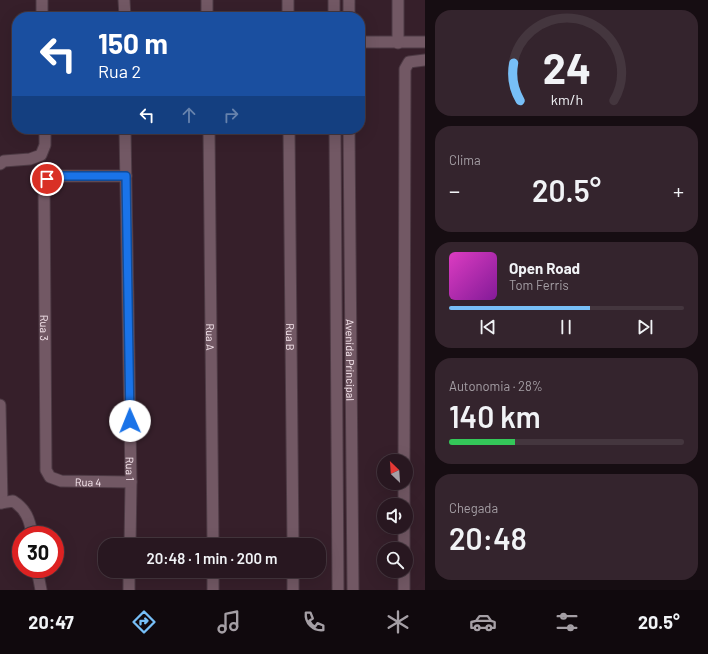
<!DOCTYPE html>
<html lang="pt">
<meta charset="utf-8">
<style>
:root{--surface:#281720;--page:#34242d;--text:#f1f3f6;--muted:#a59fa5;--line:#44363e;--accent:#77bff7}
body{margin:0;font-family:Barlow,sans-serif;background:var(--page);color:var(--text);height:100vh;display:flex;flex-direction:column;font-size:15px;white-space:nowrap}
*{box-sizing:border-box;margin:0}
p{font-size:13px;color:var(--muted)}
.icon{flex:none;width:22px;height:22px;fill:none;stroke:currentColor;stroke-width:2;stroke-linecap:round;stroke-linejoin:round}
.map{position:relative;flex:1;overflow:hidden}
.drawer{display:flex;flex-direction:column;gap:10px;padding:10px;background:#160d12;width:283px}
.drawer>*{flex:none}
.hud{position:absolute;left:12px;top:12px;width:353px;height:122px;border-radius:16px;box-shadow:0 4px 16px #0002,0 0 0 1px var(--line);background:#1a4fa0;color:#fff;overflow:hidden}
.needle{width:26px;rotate:335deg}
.fabs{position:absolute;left:377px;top:454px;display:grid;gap:8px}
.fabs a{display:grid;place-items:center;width:36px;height:36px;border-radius:50%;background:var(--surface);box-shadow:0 4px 16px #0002,0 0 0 1px var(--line);font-size:20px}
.speed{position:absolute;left:12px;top:526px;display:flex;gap:8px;font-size:20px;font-weight:700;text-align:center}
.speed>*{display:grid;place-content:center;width:52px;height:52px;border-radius:50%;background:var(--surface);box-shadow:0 4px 16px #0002,0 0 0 1px var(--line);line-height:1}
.speed .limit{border:6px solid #d22;background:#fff;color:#111}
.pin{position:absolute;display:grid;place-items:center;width:34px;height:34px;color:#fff;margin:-17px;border:2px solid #fff;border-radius:50%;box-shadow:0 1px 4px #0007}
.me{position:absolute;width:44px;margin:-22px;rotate:359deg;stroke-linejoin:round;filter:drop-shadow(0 0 3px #0008)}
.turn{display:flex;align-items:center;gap:14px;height:84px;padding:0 20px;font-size:18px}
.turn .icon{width:52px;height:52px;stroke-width:2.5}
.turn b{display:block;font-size:28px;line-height:34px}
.lanes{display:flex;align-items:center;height:38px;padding:0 20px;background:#0003;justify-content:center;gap:20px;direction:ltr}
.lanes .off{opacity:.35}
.big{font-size:30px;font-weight:600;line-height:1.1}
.drawer .tile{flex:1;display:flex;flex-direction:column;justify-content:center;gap:6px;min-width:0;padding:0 14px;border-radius:16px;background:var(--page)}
.drawer .dial{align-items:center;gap:0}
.dial svg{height:104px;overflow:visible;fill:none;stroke:var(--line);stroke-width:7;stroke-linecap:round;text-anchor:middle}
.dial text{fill:var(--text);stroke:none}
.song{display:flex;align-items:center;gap:12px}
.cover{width:48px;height:48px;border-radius:6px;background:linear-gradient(135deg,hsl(310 70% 55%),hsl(290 70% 35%))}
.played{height:4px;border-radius:2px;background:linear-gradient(90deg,var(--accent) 60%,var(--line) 60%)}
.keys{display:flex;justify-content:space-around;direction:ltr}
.heat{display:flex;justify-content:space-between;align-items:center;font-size:22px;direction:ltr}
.charge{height:6px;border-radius:3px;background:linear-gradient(90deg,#34c759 28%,var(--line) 0)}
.trip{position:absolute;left:98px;top:538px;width:228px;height:40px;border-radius:16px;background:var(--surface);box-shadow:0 4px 16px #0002,0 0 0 1px var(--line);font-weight:600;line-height:40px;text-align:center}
.tab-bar{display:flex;height:64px;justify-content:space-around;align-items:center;background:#10090d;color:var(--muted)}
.tab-bar .icon{width:28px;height:28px}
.tab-bar .on{color:var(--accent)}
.tab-bar b{font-size:18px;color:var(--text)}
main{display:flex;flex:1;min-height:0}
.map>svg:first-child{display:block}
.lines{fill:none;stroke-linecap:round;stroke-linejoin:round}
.minor-casing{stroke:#4d3a44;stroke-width:13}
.minor{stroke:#725864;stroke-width:11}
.route-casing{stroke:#114b97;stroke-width:10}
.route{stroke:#1a73e8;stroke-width:7}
.labels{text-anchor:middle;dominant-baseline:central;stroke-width:4;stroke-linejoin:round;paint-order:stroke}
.street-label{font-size:11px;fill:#f9e9f0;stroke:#2b1620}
</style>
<main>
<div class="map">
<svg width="425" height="590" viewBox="0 0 425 590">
<rect width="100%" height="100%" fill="#361f2a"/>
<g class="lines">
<defs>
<g id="minor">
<path d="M 42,0 L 42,17"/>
<path d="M 124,0 L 125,17"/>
<path d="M 207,0 L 207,17"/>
<path d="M 288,0 L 288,17"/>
<path d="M 334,0 L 334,17"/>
<path d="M 349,0 L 349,17"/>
<path d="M 360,42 L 425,42"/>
<path d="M 398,43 L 398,0"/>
<path id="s1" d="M 125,129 L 131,482 L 130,545"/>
<path id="s2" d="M 209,129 L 213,545"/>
<path id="s3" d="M 289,129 L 293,545"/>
<path d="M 335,129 L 338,590"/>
<path id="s4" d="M 349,129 L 353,590"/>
<path d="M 0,164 L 4,161 L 30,159 L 41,155 L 45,145 L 45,129"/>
<path id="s5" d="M 126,176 L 55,176 L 44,181 L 46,470 L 50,477 L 61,481 L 131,482"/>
<path d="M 0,405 L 2,503"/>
<path d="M 404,461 L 405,69 L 409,62 L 425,60"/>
<path d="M 0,503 L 13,501 C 26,509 30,520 32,535"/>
<path d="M 404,505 L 404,483"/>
<path d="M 404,549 L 404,527"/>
<path d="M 37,569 L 41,590"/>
<path d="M 213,571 L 213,590"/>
<path d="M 293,571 L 293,590"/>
<path d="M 129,590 L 129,571"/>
<path d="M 404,590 L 404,571"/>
</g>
</defs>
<use href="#minor" class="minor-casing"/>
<use href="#minor" class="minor"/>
</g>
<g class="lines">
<defs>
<path id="route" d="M 47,179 L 55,176 L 126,176 L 130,421"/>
</defs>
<use href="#route" class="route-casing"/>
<use href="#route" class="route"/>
</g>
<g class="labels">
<g class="street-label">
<text stroke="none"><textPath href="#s5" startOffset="230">Rua 3</textPath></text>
<text stroke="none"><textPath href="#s2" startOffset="208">Rua A</textPath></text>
<text stroke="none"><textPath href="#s3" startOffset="208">Rua B</textPath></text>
<text stroke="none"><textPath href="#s4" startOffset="231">Avenida Principal</textPath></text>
<text stroke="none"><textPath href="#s1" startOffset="340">Rua 1</textPath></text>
<text stroke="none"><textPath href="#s5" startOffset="419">Rua 4</textPath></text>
</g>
</g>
</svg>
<div class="fabs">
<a><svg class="needle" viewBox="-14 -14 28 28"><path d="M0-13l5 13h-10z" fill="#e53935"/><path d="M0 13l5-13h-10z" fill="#a59fa5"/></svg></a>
<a><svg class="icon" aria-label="sound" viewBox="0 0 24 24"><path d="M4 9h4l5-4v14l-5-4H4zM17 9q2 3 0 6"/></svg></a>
<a><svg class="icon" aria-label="search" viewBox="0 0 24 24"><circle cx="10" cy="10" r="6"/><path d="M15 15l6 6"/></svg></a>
</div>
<div class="speed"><div class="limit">30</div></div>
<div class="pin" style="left:47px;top:179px;background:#d93025"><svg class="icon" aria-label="arrive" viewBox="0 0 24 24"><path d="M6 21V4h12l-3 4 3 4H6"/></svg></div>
<svg class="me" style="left:130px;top:421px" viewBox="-20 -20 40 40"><circle r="19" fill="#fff"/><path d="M0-13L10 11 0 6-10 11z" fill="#1a73e8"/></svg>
<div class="trip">20:48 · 1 min · 200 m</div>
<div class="hud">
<div class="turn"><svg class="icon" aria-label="left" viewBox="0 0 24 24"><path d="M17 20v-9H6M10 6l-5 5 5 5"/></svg><div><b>150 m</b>Rua 2</div></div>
<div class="lanes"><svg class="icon" aria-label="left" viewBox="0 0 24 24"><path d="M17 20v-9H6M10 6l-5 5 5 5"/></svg><svg class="icon off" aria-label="ahead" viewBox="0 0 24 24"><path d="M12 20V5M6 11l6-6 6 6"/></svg><svg class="icon off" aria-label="right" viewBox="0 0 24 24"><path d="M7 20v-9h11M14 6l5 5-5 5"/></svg></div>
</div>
</div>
<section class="drawer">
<div class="tile dial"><svg viewBox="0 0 100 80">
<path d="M14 69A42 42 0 1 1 86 69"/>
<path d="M14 69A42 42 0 0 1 9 40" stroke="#77bff7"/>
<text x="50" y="56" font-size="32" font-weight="700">24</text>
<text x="50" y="72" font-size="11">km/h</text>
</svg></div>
<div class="tile"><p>Clima</p>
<div class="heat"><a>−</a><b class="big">20.5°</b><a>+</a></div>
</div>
<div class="tile">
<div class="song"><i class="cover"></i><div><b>Open Road</b><p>Tom Ferris</p></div></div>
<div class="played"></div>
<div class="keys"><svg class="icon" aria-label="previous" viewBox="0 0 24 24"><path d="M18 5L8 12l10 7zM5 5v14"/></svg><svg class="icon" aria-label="pause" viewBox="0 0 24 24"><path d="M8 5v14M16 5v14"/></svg><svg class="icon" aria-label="next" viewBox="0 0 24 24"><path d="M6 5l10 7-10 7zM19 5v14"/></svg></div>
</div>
<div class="tile"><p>Autonomia · 28%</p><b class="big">140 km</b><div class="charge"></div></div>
<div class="tile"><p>Chegada</p><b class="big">20:48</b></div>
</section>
</main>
<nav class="tab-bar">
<b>20:47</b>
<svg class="icon on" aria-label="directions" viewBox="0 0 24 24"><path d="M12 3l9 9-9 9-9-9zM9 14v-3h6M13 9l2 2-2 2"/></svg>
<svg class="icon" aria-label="music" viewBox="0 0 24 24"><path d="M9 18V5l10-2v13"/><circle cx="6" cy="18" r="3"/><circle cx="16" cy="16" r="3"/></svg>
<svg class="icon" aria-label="phone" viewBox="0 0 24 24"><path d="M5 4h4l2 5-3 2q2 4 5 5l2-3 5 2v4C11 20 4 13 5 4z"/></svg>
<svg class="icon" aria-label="climate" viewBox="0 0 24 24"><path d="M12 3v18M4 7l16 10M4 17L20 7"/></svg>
<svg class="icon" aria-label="car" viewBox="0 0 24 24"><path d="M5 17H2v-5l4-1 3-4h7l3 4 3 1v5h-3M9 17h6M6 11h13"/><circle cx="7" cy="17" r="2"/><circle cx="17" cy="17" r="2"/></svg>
<svg class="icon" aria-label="filters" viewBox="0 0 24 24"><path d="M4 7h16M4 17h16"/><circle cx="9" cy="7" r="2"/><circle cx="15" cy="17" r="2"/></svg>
<b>20.5°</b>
</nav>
